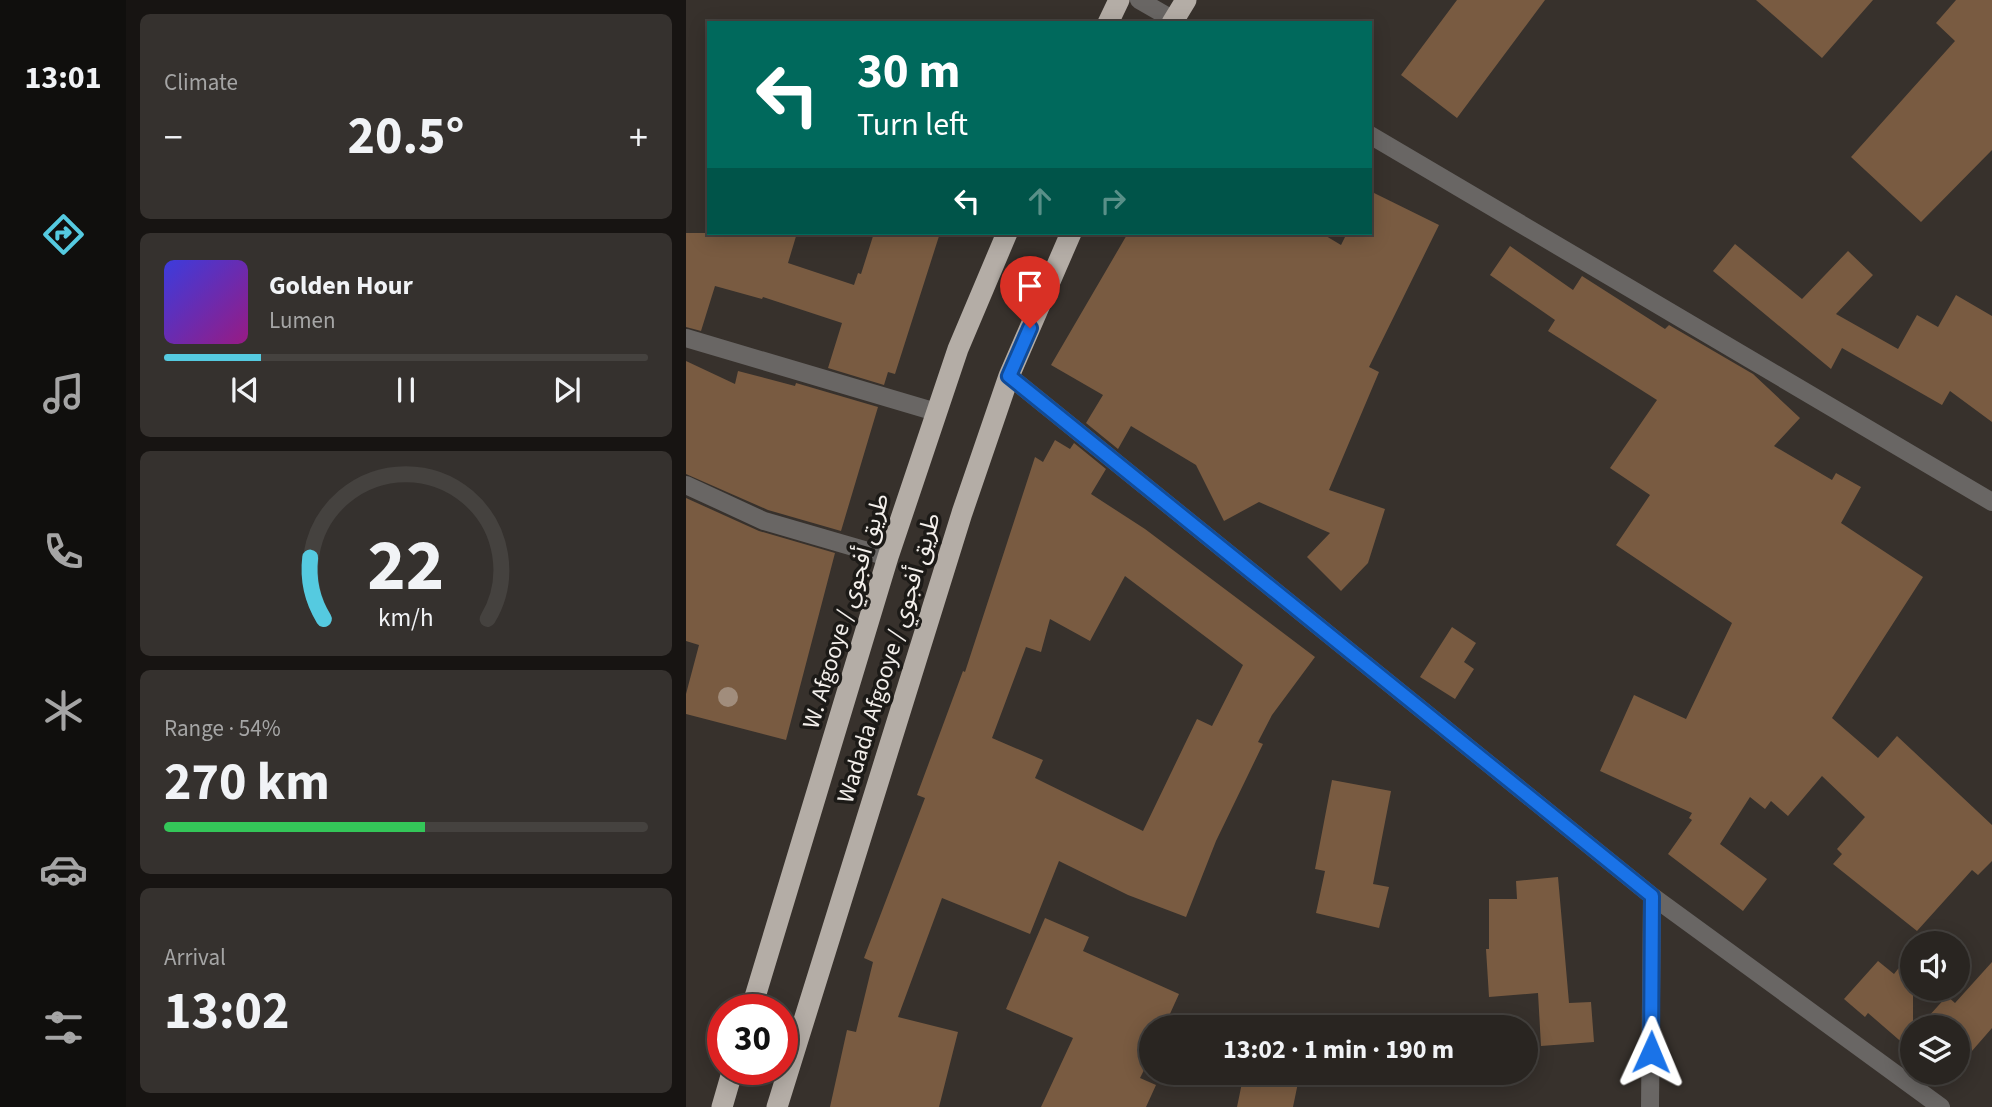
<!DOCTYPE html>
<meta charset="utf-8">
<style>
:root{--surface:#292521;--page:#35312e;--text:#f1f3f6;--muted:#a5a5a5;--line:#45423f;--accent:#55cae0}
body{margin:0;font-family:"Source Sans 3","Noto Sans Arabic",sans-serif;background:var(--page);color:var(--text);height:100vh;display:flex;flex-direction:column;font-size:26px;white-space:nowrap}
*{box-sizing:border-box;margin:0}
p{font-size:23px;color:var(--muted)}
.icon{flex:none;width:38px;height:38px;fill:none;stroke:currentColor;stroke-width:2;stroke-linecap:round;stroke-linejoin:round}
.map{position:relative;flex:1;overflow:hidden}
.side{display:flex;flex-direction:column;gap:14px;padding:14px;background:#171412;width:560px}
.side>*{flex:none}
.hud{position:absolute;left:21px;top:21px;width:665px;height:214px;border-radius:0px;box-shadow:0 4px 18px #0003,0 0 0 2px var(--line);background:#00695c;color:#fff;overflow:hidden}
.buttons{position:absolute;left:1214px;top:931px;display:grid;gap:14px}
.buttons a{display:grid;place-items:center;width:70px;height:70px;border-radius:50%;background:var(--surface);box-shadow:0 4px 18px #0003,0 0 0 2px var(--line);font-size:35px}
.speed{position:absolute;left:21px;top:994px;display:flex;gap:14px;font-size:35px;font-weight:700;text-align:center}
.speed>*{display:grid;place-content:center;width:91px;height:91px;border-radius:50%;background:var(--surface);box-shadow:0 4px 18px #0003,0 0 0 2px var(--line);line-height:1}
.speed .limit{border:10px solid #d22;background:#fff;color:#111}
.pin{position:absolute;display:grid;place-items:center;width:60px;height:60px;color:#fff;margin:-72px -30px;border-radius:50% 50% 50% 0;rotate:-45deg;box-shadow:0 0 7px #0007}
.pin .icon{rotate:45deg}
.me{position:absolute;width:77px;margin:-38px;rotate:1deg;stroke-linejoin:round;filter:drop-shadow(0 0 5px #0008)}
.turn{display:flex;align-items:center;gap:24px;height:147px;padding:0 35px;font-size:32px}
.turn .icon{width:91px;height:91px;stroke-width:2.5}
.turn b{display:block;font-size:49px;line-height:60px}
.lanes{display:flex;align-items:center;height:66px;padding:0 35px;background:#0003;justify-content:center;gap:35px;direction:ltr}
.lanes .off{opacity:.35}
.big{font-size:52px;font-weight:700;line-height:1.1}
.side .tile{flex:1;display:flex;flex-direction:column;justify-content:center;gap:10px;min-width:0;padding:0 24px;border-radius:10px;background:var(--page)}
.side .dial{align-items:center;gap:0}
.dial svg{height:182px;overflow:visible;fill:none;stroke:var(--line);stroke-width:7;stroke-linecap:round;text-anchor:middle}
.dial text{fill:var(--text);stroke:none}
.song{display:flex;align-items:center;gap:21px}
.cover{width:84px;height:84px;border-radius:10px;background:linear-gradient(135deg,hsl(240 70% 55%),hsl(310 70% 35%))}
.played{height:7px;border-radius:4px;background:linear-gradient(90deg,var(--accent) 20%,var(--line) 20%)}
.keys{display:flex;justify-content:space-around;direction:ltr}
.heat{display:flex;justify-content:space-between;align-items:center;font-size:38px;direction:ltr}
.charge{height:10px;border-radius:5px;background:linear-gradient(90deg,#34c759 54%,var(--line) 0)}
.trip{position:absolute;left:453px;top:1015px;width:399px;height:70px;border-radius:35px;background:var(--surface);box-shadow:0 4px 18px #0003,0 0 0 2px var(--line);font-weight:700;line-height:70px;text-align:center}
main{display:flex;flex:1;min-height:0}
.menu{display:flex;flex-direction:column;width:126px;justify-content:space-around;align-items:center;background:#100f0d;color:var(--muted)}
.menu .icon{width:49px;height:49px}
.menu .current{color:var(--accent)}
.menu b{font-size:32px;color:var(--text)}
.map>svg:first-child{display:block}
.building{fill:#795b41;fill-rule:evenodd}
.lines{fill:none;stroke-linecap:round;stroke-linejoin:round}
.lane{stroke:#696664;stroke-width:18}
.street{stroke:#696664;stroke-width:18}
.highway{stroke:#b4ada6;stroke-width:21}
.tree{fill:#a18d7c}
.route-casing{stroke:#114b97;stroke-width:18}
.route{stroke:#1a73e8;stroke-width:12}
.labels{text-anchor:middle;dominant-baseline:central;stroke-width:7;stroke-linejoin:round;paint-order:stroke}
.street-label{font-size:24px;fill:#f3efeb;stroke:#1c1a17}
</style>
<main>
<nav class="menu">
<b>13:01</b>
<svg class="icon current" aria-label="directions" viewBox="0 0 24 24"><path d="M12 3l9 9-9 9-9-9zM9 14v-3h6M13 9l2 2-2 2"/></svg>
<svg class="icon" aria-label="music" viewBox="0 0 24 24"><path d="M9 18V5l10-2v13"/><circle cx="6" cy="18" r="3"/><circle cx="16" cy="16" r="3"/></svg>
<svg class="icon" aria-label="phone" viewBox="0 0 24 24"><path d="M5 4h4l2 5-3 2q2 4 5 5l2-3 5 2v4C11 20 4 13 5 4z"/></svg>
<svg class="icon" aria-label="climate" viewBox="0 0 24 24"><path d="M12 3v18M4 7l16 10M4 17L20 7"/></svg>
<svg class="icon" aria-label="car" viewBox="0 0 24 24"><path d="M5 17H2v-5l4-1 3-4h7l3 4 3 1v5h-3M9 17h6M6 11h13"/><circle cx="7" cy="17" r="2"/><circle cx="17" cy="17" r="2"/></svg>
<svg class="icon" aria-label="filters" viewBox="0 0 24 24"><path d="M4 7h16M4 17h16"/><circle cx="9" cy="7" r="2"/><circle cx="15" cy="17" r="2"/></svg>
</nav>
<section class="side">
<div class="tile"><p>Climate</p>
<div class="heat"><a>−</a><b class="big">20.5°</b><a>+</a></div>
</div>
<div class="tile">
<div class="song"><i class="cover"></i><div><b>Golden Hour</b><p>Lumen</p></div></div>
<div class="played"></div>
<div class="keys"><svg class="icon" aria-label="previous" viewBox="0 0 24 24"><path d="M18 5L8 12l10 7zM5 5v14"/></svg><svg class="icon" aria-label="pause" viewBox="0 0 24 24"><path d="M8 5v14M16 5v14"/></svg><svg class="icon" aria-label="next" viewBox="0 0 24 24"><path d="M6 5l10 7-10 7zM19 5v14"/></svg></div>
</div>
<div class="tile dial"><svg viewBox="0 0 100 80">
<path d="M14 69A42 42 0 1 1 86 69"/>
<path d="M14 69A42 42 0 0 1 8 42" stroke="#55cae0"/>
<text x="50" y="56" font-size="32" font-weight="700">22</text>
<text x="50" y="72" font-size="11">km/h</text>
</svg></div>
<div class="tile"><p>Range · 54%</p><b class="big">270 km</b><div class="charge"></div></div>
<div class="tile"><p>Arrival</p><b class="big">13:02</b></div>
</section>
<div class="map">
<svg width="1306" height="1107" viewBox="0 0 1306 1107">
<rect width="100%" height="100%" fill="#37312c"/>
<path class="building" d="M 771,0 L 859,0 L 771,118 L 715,75 Z
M 1070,0 L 1187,0 L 1136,58 Z
M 1270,0 L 1306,0 L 1306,150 L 1235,222 L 1165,157 L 1269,41 L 1250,23 Z
M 684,191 L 753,225 L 683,367 L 693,372 L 643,490 L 699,509 L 682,563 L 655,591 L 621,557 L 644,533 L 573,502 L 538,521 L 510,465 L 445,426 L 432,449 L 400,423 L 417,395 L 365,365 L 442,233 L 635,233 L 655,245 L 661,233 L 684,233 Z
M 0,233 L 111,233 L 102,263 L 168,285 L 172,273 L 175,274 L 188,233 L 254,233 L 209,374 L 202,372 L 198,385 L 142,368 L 156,323 L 77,297 L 76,299 L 29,286 L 15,331 L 0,327 Z
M 1049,244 L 1116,299 L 1162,251 L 1187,275 L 1150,314 L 1212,349 L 1231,315 L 1252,327 L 1270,295 L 1306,316 L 1306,422 L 1264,391 L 1256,405 L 1156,348 L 1145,369 L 1027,271 Z
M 824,246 L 887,290 L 896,276 L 979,329 L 983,325 L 1067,374 L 1114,418 L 1088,446 L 1146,480 L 1150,473 L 1175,487 L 1155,523 L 1237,577 L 1146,718 L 1192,758 L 1211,736 L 1306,825 L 1306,861 L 1292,875 L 1286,870 L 1231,931 L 1147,864 L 1156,854 L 1151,849 L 1179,817 L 1136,776 L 1102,816 L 1085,801 L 1079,809 L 1064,797 L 1034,844 L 1081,879 L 1057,911 L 982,854 L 1006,820 L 1003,818 L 1006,813 L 914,771 L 948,695 L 1000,719 L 1046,623 L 930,545 L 964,495 L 924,468 L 971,400 L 862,331 L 869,320 L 804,275 Z
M 0,361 L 49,384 L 52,371 L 109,386 L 110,383 L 192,407 L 155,531 L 82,510 L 0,474 Z
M 369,440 L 384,449 L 388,443 L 420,469 L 405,494 L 459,529 L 629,657 L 586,715 L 572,742 L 577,744 L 530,841 L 500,917 L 442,895 L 373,861 L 344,934 L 256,898 L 212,1017 L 272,1032 L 253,1107 L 144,1107 L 161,1030 L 170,1032 L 187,962 L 178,958 L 239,798 L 231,795 L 277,671 L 279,672 L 349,457 L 357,462 ZM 439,576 L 557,665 L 526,726 L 511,719 L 457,831 L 349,778 L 357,760 L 306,738 L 340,647 L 355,652 L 364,619 L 404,641 Z
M 0,498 L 73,531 L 149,553 L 100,740 L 0,714 L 0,694 L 13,645 L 0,641 Z
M 766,627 L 790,643 L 778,662 L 788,669 L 769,699 L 734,677 Z
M 646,780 L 705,791 L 687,884 L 703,887 L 693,928 L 630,913 L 639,871 L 629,869 Z
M 872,877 L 883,1003 L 905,1002 L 908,1042 L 855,1046 L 852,993 L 803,997 L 800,949 L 803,949 L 803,899 L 831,899 L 830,881 Z
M 359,918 L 403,937 L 397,951 L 493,994 L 478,1027 L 466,1027 L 466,1054 L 454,1078 L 470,1085 L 460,1107 L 355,1107 L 387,1038 L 320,1009 Z
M 1227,950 L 1227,1052 L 1182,1013 L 1179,1017 L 1158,999 L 1192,961 L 1208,974 Z
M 1306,962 L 1306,1028 L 1272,1067 L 1272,1027 L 1233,1027 L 1261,996 L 1269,1003 Z
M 558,1073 L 614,1073 L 607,1107 L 551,1107 Z"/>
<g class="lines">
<path class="lane" d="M 0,338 L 250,412
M 0,485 L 78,521 L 202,557"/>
<path class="street" d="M 453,0 L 493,23
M 684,135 L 1306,502
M 323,376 L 966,896 L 1255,1107
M 964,1107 L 966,896"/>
<path class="highway" d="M 422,23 L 433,0
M 486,23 L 500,0
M 65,1010 L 202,557 L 272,349 L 321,233
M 36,1107 L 47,1069
M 91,1107 L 276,513 L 323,376 L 385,233"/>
</g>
<circle class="tree" cx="42" cy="697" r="10"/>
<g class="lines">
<defs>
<path id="route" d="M 344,328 L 323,376 L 966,896 L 965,1052"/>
</defs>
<use href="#route" class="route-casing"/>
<use href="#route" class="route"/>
</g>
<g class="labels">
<g class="street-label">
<text transform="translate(160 611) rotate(-73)">W. Afgooye / طريق أفجوي</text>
<text transform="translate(203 658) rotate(-73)">Wadada Afgooye / طريق أفجوي</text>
</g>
</g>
</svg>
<div class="buttons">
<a><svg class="icon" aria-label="sound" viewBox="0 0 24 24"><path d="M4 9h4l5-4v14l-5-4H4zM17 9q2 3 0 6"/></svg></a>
<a><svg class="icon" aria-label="layers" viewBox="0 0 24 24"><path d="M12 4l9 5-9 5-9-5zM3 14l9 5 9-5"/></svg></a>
</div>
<div class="speed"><div class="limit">30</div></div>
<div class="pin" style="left:344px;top:328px;background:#d93025"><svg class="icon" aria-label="arrive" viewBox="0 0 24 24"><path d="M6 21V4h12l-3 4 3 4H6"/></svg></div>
<svg class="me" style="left:965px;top:1052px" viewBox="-20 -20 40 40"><path d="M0-17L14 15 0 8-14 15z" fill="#1a73e8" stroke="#fff" stroke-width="4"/></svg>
<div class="trip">13:02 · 1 min · 190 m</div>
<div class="hud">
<div class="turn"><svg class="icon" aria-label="left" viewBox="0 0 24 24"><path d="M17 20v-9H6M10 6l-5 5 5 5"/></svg><div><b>30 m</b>Turn left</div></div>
<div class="lanes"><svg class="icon" aria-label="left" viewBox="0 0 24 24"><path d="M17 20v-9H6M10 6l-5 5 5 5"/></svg><svg class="icon off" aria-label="ahead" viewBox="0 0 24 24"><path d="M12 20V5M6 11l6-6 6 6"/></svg><svg class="icon off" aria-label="right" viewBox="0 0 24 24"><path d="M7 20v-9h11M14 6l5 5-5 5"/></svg></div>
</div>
</div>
</main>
